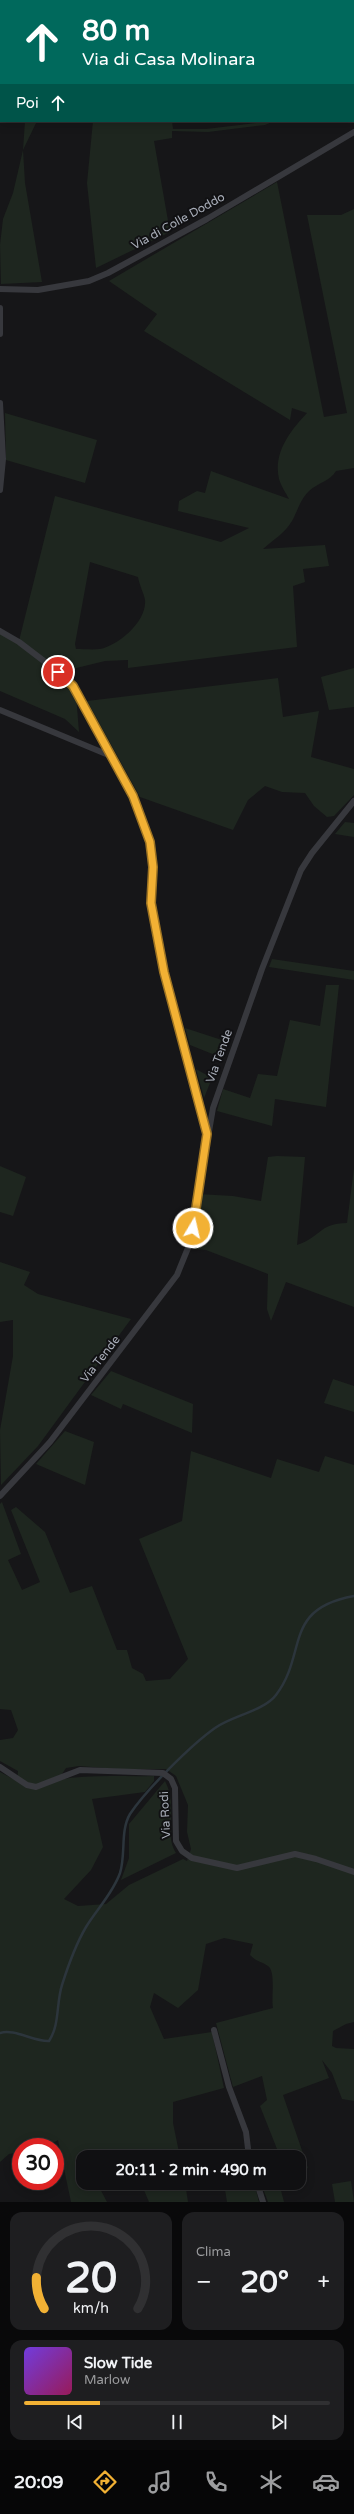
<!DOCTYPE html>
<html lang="it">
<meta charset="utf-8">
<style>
:root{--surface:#101012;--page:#1e1e20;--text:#f1f3f6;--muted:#9c9d9f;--line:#303032;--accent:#f2b134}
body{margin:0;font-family:"Varela Round",sans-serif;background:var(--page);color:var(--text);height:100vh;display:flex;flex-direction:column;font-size:15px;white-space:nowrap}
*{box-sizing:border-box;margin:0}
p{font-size:13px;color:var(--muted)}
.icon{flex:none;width:22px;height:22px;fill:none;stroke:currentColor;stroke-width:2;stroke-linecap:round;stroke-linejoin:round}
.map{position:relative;height:2202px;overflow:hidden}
.sheet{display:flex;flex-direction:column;gap:10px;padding:10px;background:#09090a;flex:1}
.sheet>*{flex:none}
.banner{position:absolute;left:0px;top:0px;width:354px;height:122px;box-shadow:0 2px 10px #0003,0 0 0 1px var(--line);background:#00695c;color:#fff;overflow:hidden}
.speed{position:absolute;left:12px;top:2138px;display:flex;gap:8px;font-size:20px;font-weight:700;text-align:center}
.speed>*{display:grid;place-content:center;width:52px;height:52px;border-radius:50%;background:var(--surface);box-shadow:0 2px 10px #0003,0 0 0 1px var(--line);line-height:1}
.speed .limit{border:6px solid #d22;background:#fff;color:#111}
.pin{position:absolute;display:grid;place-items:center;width:34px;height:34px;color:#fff;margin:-17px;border:2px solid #fff;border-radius:50%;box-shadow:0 1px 4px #0007}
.me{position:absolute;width:44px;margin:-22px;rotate:9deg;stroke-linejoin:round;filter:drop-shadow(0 0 3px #0008)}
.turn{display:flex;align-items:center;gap:14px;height:84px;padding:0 16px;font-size:18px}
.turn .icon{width:52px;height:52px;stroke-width:2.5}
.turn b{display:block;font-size:28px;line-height:34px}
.then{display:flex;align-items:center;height:38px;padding:0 16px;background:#0003;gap:8px;font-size:15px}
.big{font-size:30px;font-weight:700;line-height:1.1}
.sheet .tile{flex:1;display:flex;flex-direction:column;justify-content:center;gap:6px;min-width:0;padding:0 14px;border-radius:12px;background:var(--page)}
.sheet .dial{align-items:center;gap:0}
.dial svg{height:104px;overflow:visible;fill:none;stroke:var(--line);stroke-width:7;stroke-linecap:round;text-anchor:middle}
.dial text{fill:var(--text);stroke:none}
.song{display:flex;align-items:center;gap:12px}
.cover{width:48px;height:48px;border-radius:6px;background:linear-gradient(135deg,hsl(260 70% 55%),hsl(330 70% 35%))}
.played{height:4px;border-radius:2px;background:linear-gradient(90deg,var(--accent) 25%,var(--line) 25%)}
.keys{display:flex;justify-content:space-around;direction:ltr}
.heat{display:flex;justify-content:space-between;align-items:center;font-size:22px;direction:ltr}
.sheet .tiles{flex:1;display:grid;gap:10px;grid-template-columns:1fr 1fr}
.tile:last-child{grid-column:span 2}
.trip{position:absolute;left:76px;top:2150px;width:230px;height:40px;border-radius:12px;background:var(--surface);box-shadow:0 2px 10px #0003,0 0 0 1px var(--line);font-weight:700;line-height:40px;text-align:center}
.dock{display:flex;height:64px;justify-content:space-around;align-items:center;background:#060607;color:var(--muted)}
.dock .icon{width:28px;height:28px}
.dock .active{color:var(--accent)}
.dock b{font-size:18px;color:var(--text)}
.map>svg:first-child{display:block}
.green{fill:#1e261f;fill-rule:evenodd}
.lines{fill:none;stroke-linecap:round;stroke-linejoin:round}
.stream{stroke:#2c353c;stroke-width:2.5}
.minor{stroke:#37383d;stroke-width:6}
.route-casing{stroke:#9d7322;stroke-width:10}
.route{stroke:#f2b134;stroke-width:7}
.labels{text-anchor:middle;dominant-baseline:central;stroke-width:4;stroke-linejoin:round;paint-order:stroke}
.street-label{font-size:12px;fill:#a8adb8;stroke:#111113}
</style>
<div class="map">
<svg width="354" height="2202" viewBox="0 0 354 2202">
<rect width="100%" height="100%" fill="#161618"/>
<path class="green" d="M 39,0 L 354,0 L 354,4 L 353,1 Z
M 25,121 L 37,121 L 23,150 L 25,183 L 42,282 L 1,284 L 0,245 L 3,219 L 13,193 L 23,150 Z
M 93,121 L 172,121 L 173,129 L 206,129 L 274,121 L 265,125 L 208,132 L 172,131 L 172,138 L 154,141 L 170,232 L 96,268 L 87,183 Z
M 277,182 L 324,417 L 347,413 L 307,215 L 341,215 L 354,209 L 354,468 L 336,471 C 329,482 319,482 309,491 C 300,500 298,510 292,521 C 285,533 273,540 263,549 L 325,545 L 329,566 L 303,569 L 305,582 L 293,586 L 297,647 L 128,668 L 128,660 L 105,661 L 60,672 L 76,695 L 79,732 L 65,719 L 0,691 L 0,631 L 19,641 L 55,496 L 221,542 L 249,528 L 178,511 L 179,501 L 197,491 L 205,493 L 211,471 L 289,499 C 286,493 281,486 279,479 C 273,453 290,431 307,413 L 292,408 L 290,420 L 144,331 L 157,314 L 109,281 ZM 90,562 L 138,577 C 139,584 144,594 145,600 C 147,621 119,645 100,649 C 93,650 83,649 76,649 L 75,644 Z
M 5,413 L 97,440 L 85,483 L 6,460 Z
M 354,668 L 354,707 L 329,710 L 321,677 Z
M 278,678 L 283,717 L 319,711 L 311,757 L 354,769 L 354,795 L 334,816 L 327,817 L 314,806 L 305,793 L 282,792 L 265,786 L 248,800 L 233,830 L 140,797 L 87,701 Z
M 345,822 L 354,823 L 354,837 L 335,834 Z
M 272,959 L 354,971 L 354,980 L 269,967 Z
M 326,985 L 339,985 L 326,1107 L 275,1099 L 272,1126 L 217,1111 L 223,1089 L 250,1098 L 258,1074 L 277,1076 L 290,1020 L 320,1026 Z
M 185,1028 L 225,1041 L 220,1057 L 190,1045 Z
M 196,1069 L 212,1078 L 204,1098 Z
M 277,1156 L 305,1157 L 297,1245 C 320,1238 319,1223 347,1223 L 354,1168 L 354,1307 L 286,1282 L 271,1321 L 267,1309 L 268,1274 L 206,1250 L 193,1249 L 198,1194 L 233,1196 L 261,1201 L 268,1157 Z
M 0,1166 L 26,1177 L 13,1216 L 0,1212 Z
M 0,1262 L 30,1272 L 24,1285 L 38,1294 L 131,1319 L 38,1446 L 1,1485 L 0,1430 L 13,1356 L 13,1320 L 0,1322 Z
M 111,1371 L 193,1404 L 192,1433 L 123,1404 L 121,1409 L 91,1395 Z
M 333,1379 L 354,1386 L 354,1412 L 324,1403 Z
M 65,1431 L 94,1442 L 85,1485 L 36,1464 Z
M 191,1451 L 271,1478 L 277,1459 L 319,1472 L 325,1456 L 354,1465 L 354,2022 L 346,2024 L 333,2031 L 332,2046 L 336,2048 L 354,2049 L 354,2101 L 342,2099 L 332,2073 L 322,2060 L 329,2078 L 283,2095 L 308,2168 L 299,2172 L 299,2157 L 252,2157 L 277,2149 L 260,2106 L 267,2100 L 262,2076 L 233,2087 L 216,2023 L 273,2008 C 271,1998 276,1971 268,1966 C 261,1961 258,1963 250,1955 L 253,1944 L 224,1938 L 206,1944 L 198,1990 L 178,2008 L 154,1993 L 150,2007 L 164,2039 L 212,2032 L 224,2088 L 173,2102 L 173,2123 L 180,2157 L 83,2157 L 83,2183 L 97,2183 L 107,2202 L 71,2202 L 58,2140 L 46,2147 L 21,2147 L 21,2152 L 9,2154 L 0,2162 L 0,1772 L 17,1781 L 18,1771 L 0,1761 L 0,1740 L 13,1738 L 18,1730 L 11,1710 L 0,1709 L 0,1504 L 2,1502 L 21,1554 L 8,1560 L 22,1590 L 40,1582 L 11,1510 L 16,1507 L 45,1532 L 70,1593 L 92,1586 L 117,1650 L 127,1650 L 132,1668 L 143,1674 L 146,1681 L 170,1679 L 188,1659 L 139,1539 L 182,1521 ZM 79,1766 L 117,1769 L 166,1769 L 176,1776 L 188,1805 L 187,1832 L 191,1849 L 187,1861 L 183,1859 L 129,1885 L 106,1904 L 78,1906 L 64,1899 L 91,1870 L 103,1847 L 92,1799 L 145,1792 L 154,1781 L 154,1776 C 121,1777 90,1774 58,1780 L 66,1768 Z
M 165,1781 C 179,1808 163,1833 176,1853 L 121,1880 L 129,1858 L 129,1824 Z
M 351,2181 L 354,2202 L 335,2202 L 332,2184 Z
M 141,2183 L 185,2183 L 188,2202 L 149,2202 Z
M 224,2183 L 254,2183 L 259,2202 L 227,2202 Z
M 261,2183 L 279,2183 L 284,2202 L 268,2202 Z"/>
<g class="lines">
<path class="stream" d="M 0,2033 C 14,2028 34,2042 49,2041 C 60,2024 56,2004 62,1985 C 68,1966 76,1944 86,1927 C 97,1909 113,1893 120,1873 C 126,1854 120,1831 130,1814 C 146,1790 191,1745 215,1728 C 231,1716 264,1711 276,1695 C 308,1653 282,1609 354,1596"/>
<path class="minor" d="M 0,289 L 38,290 L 89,281 L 108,273 L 207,219 L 354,132
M 0,308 L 0,334
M 0,403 L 3,459 L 0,490
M 0,631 L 19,642 L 70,681 L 141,814 L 150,843 L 153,867 L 151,903 L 164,971 L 207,1133
M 0,710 L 111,756
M 0,1496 L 50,1442 L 177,1275 L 190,1243 L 213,1108 L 262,969 L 301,870 L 312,853 L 354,801
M 0,1767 L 27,1785 L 36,1787 L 80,1770 L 163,1773 L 171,1779 L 175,1788 L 176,1841 L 182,1851 L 192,1858 L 237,1868 L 295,1854 L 316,1859 L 354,1872
M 214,2030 L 229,2087 L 246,2132 L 249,2157
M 257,2183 L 263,2202"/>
</g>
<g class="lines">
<defs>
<path id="route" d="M 58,672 L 73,686 L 133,796 L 150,842 L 153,867 L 151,903 L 164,972 L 207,1134 L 193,1228"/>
</defs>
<use href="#route" class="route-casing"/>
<use href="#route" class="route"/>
</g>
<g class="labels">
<g class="street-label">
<text transform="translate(178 221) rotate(-29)">Via di Colle Doddo</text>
<text transform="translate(219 1056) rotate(-70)">Via Tende</text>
<text transform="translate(100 1359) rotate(-52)">Via Tende</text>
<text transform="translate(165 1815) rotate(-93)">Via Rodi</text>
</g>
</g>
</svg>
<div class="speed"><div class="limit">30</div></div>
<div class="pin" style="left:58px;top:672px;background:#d93025"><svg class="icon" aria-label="arrive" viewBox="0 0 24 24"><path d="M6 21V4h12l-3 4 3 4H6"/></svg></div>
<svg class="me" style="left:193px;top:1228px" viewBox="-20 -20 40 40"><circle r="17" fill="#f2b134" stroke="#fff" stroke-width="3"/><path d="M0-11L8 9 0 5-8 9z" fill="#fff"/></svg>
<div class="trip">20:11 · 2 min · 490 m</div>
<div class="banner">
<div class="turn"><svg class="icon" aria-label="ahead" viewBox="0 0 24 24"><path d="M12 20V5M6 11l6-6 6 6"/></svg><div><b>80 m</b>Via di Casa Molinara</div></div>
<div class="then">Poi<svg class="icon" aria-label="ahead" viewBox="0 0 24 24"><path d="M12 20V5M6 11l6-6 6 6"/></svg></div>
</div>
</div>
<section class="sheet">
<div class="tiles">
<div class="tile dial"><svg viewBox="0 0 100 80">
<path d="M14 69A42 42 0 1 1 86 69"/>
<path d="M14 69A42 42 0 0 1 8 45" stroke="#f2b134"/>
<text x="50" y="56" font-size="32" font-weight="700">20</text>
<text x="50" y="72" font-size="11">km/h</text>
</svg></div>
<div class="tile"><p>Clima</p>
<div class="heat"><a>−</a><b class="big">20°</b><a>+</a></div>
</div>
<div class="tile">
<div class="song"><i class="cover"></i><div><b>Slow Tide</b><p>Marlow</p></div></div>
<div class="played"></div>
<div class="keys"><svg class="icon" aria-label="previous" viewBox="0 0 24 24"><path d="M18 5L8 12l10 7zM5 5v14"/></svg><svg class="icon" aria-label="pause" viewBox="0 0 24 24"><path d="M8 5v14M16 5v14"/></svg><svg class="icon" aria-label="next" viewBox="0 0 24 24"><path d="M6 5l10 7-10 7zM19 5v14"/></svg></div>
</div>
</div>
</section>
<nav class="dock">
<b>20:09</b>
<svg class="icon active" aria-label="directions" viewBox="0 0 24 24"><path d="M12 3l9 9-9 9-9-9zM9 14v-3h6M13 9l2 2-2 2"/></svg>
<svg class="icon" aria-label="music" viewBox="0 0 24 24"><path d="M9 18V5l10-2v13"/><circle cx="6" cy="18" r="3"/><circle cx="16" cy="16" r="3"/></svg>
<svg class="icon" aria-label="phone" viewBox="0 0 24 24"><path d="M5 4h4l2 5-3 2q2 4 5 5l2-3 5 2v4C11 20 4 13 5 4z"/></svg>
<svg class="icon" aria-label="climate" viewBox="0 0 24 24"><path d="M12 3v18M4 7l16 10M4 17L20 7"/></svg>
<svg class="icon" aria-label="car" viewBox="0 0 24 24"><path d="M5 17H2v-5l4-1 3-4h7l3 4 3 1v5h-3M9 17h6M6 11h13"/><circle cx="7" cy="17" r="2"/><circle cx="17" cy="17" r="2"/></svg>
</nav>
